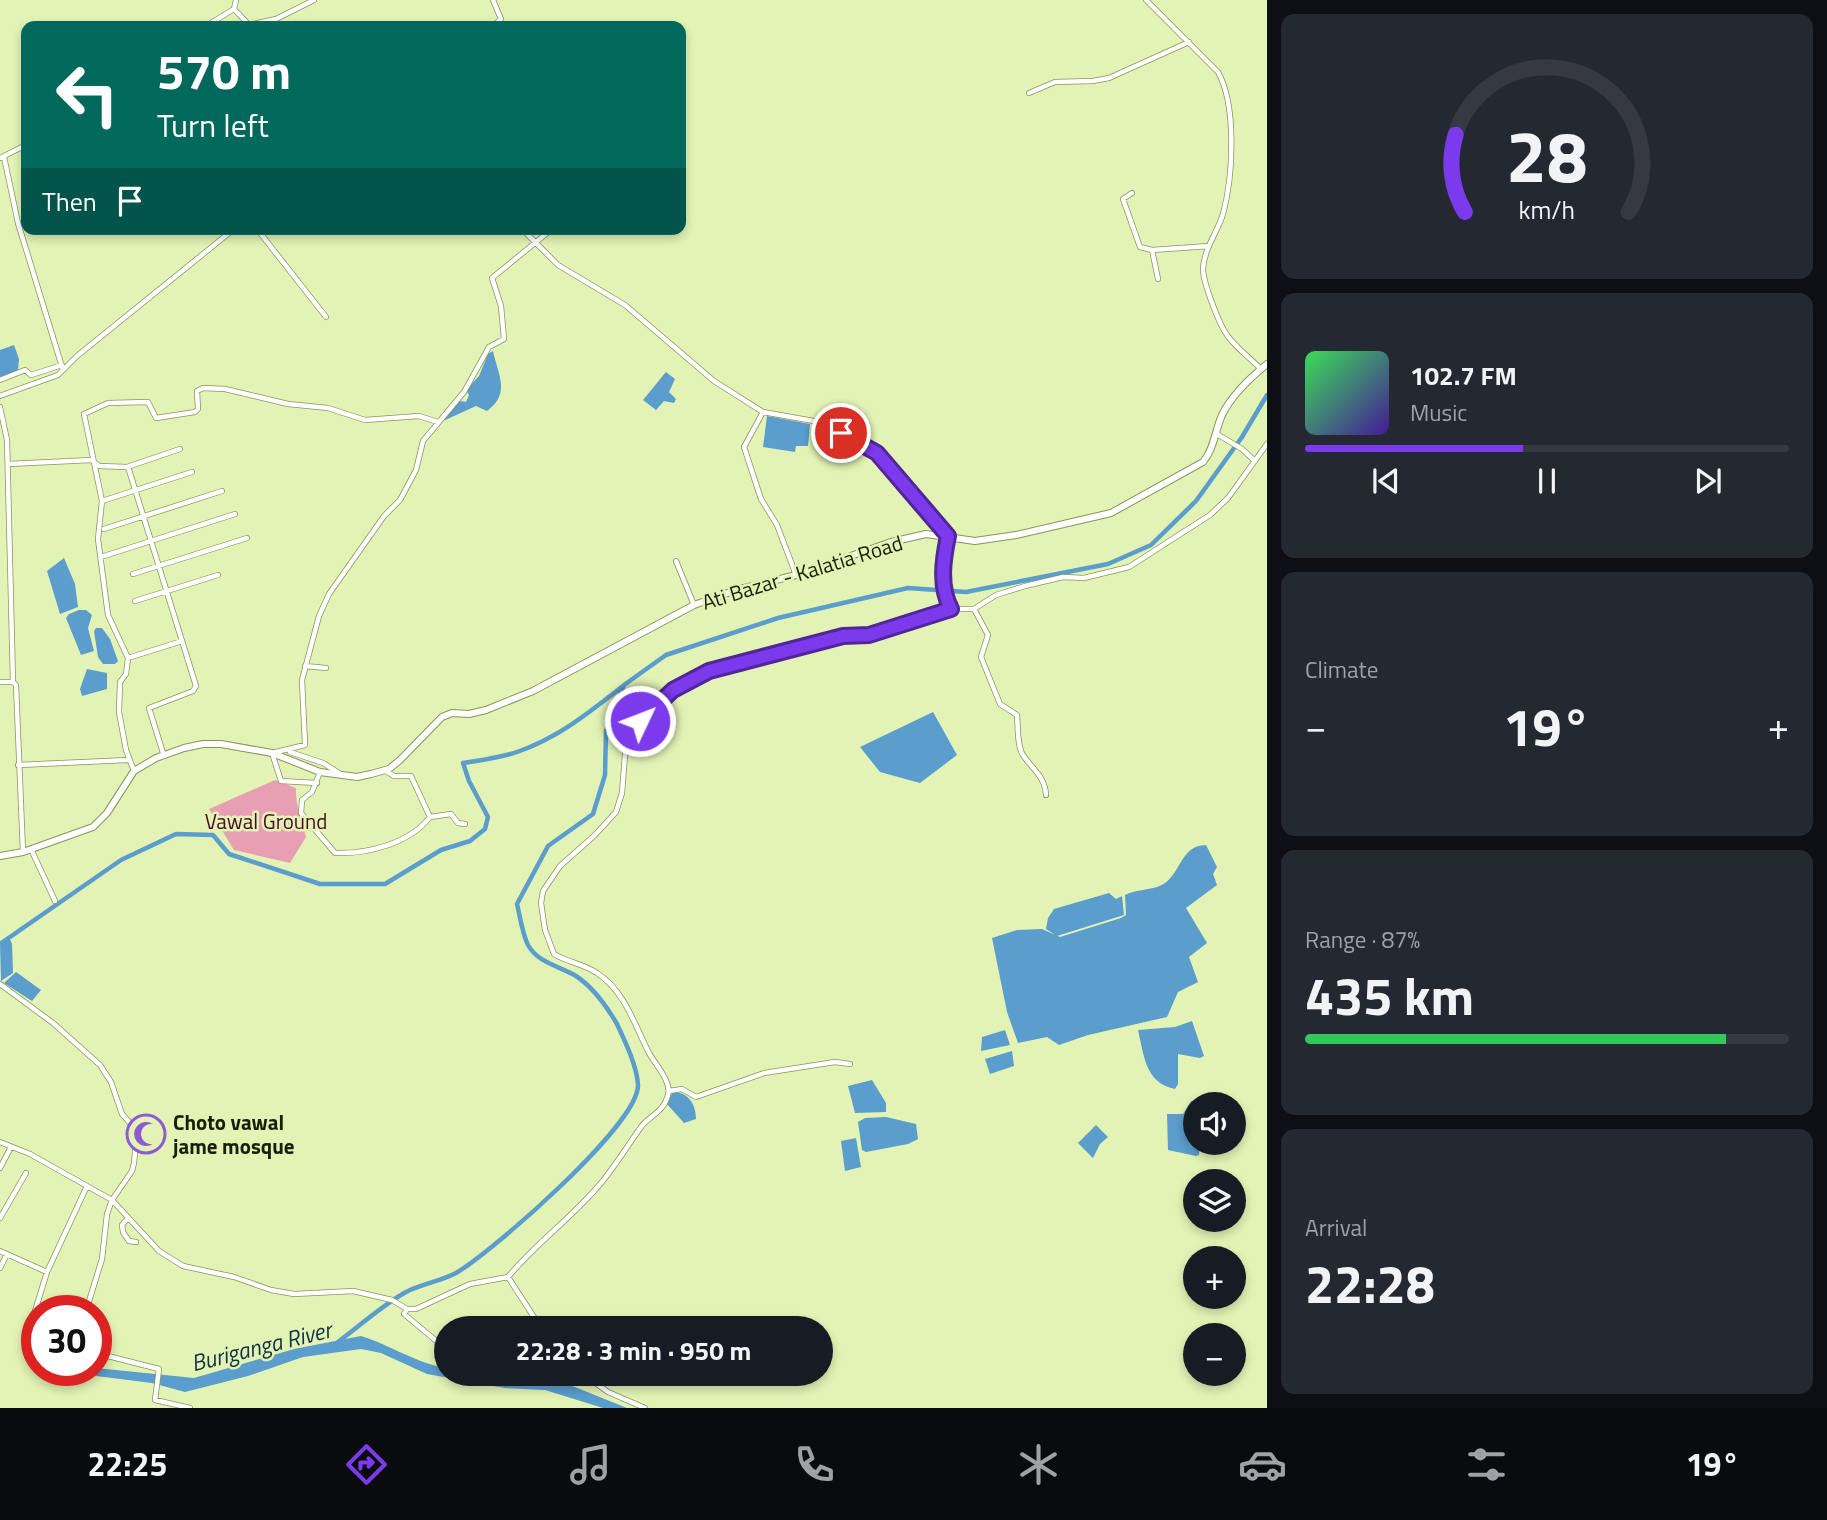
<!DOCTYPE html>
<meta charset="utf-8">
<style>
:root{--surface:#171b24;--page:#242831;--text:#f1f3f6;--muted:#9ea1a6;--line:#363941;--accent:#7c3aed}
body{margin:0;font-family:"Titillium Web",sans-serif;background:var(--page);color:var(--text);height:100vh;display:flex;flex-direction:column;font-size:26px;white-space:nowrap}
*{box-sizing:border-box;margin:0}
p{font-size:23px;color:var(--muted)}
.icon{flex:none;width:38px;height:38px;fill:none;stroke:currentColor;stroke-width:2;stroke-linecap:round;stroke-linejoin:round}
.map{position:relative;flex:1;overflow:hidden}
.sheet{display:flex;flex-direction:column;gap:14px;padding:14px;background:#0d0f14;width:560px}
.sheet>*{flex:none}
.banner{position:absolute;left:21px;top:21px;width:665px;height:214px;border-radius:14px;box-shadow:0 4px 10px #0003;background:#00695c;color:#fff;overflow:hidden}
.fabs{position:absolute;left:1183px;top:1092px;display:grid;gap:14px}
.fabs a{display:grid;place-items:center;width:63px;height:63px;border-radius:50%;background:var(--surface);box-shadow:0 4px 10px #0003;font-size:35px}
.speed{position:absolute;left:21px;top:1295px;display:flex;gap:14px;font-size:35px;font-weight:700;text-align:center}
.speed>*{display:grid;place-content:center;width:91px;height:91px;border-radius:50%;background:var(--surface);box-shadow:0 4px 10px #0003;line-height:1}
.speed .limit{border:10px solid #d22;background:#fff;color:#111}
.pin{position:absolute;display:grid;place-items:center;width:60px;height:60px;color:#fff;margin:-30px;border:4px solid #fff;border-radius:50%;box-shadow:0 2px 7px #0007}
.me{position:absolute;width:77px;margin:-38px;rotate:47deg;stroke-linejoin:round;filter:drop-shadow(0 0 5px #0008)}
.turn{display:flex;align-items:center;gap:24px;height:147px;padding:0 21px;font-size:32px}
.turn .icon{width:91px;height:91px;stroke-width:2.5}
.turn b{display:block;font-size:49px;line-height:60px}
.then{display:flex;align-items:center;height:66px;padding:0 21px;background:#0003;gap:14px;font-size:26px}
.big{font-size:52px;font-weight:700;line-height:1.1}
.sheet .tile{flex:1;display:flex;flex-direction:column;justify-content:center;gap:10px;min-width:0;padding:0 24px;border-radius:14px;background:var(--page)}
.sheet .dial{align-items:center;gap:0}
.dial svg{height:182px;overflow:visible;fill:none;stroke:var(--line);stroke-width:7;stroke-linecap:round;text-anchor:middle}
.dial text{fill:var(--text);stroke:none}
.song{display:flex;align-items:center;gap:21px}
.cover{width:84px;height:84px;border-radius:10px;background:linear-gradient(135deg,hsl(130 70% 55%),hsl(260 70% 35%))}
.played{height:7px;border-radius:4px;background:linear-gradient(90deg,var(--accent) 45%,var(--line) 45%)}
.keys{display:flex;justify-content:space-around;direction:ltr}
.heat{display:flex;justify-content:space-between;align-items:center;font-size:38px;direction:ltr}
.charge{height:10px;border-radius:5px;background:linear-gradient(90deg,#34c759 87%,var(--line) 0)}
.trip{position:absolute;left:434px;top:1316px;width:399px;height:70px;border-radius:35px;background:var(--surface);box-shadow:0 4px 10px #0003;font-weight:700;line-height:70px;text-align:center}
.menu{display:flex;height:112px;justify-content:space-around;align-items:center;background:#090b0e;color:var(--muted)}
.menu .icon{width:49px;height:49px}
.menu .current{color:var(--accent)}
.menu b{font-size:32px;color:var(--text)}
main{display:flex;flex:1;min-height:0}
.map>svg:first-child{display:block}
.green{fill:#e89fb4}
.water{fill:#5b9dcc}
.lines{fill:none;stroke-linecap:round;stroke-linejoin:round}
.canal{stroke:#5b9dcc;stroke-width:4.5}
.street-casing{stroke:#87965c;stroke-width:6}
.secondary-casing{stroke:#87965c;stroke-width:8}
.street{stroke:#fff;stroke-width:4.5}
.secondary{stroke:#fff;stroke-width:6}
.route-casing{stroke:#51269a;stroke-width:18}
.route{stroke:#7c3aed;stroke-width:12}
.labels{text-anchor:middle;dominant-baseline:central;stroke-width:5;stroke-linejoin:round;paint-order:stroke}
.street-label{font-size:21px;fill:#191f07;stroke:#e2f3b5}
.park-label{font-size:21px;fill:#4d0927;stroke:#e2f3b5}
.poi-label{font-size:21px;font-weight:bold;fill:#191f07;stroke:#e2f3b5;text-anchor:start}
.water-label{font-size:23px;font-style:italic;fill:#133145;stroke:#e2f3b5}
</style>
<main>
<div class="map">
<svg width="1267" height="1408" viewBox="0 0 1267 1408">
<rect width="100%" height="100%" fill="#e2f3b5"/>
<path class="green" d="M 275,780 L 296,788 C 295,806 302,819 306,837 L 290,863 L 234,850 L 209,809 Z"/>
<path class="water" d="M 14,345 L 19,359 L 18,371 L 0,377 L 0,350 Z
M 493,351 C 498,375 511,393 487,411 L 476,406 L 443,421 L 442,418 L 460,401 L 466,402 L 469,395 L 466,390 L 479,376 L 488,354 Z
M 666,372 L 675,379 L 669,392 L 676,399 L 674,403 L 664,401 L 656,410 L 643,400 Z
M 767,416 L 810,424 L 808,446 L 796,446 L 795,452 L 763,447 Z
M 64,558 L 75,584 L 78,607 L 60,614 L 47,571 Z
M 79,610 L 86,610 L 92,615 L 88,628 L 94,651 L 81,655 L 66,618 L 69,614 Z
M 96,628 L 102,628 L 110,639 L 118,661 L 115,664 L 103,664 L 98,657 L 94,631 Z
M 87,669 L 107,673 L 107,689 L 82,696 L 80,689 Z
M 933,712 L 957,755 L 920,783 L 880,772 L 860,747 Z
M 1206,845 L 1217,867 L 1213,874 L 1217,885 L 1186,908 L 1207,943 L 1189,957 L 1198,982 L 1178,992 L 1167,1017 L 1088,1035 L 1059,1045 L 1047,1037 L 1018,1043 L 1007,1012 L 992,938 L 1017,930 L 1042,929 L 1060,937 L 1121,918 L 1126,915 L 1125,895 C 1135,890 1148,890 1157,887 C 1182,879 1178,845 1206,845 Z
M 1109,893 L 1116,899 L 1122,896 L 1124,915 L 1057,936 L 1046,929 L 1048,918 L 1054,909 Z
M 9,937 L 12,944 L 13,973 L 1,981 L 0,942 Z
M 16,972 L 41,990 L 32,1001 L 4,983 Z
M 1192,1021 L 1204,1056 L 1200,1058 L 1178,1054 L 1178,1084 L 1175,1089 C 1145,1083 1144,1055 1138,1030 L 1175,1027 Z
M 1005,1030 L 1010,1045 L 981,1051 L 982,1037 Z
M 1012,1051 L 1014,1066 L 990,1074 L 985,1059 Z
M 872,1080 L 886,1103 L 886,1112 L 855,1113 L 848,1086 Z
M 673,1092 C 688,1092 696,1104 696,1119 L 684,1123 L 666,1103 Z
M 1191,1101 L 1197,1104 L 1195,1143 L 1200,1143 L 1199,1155 L 1196,1156 L 1168,1150 L 1167,1114 L 1183,1114 Z
M 886,1117 L 916,1124 L 918,1139 L 908,1144 L 866,1152 L 862,1150 L 858,1122 L 865,1118 Z
M 1096,1125 L 1108,1137 L 1100,1144 L 1093,1158 L 1078,1143 Z
M 856,1138 L 861,1167 L 845,1171 L 841,1141 Z
M 361,1336 C 390,1345 416,1363 446,1368 L 446,1374 L 555,1379 L 627,1408 L 603,1408 L 545,1390 L 505,1388 L 427,1374 L 381,1353 L 361,1349 L 303,1357 L 248,1376 L 185,1392 L 152,1383 L 48,1370 L 96,1370 L 96,1368 L 194,1378 L 294,1349 Z"/>
<g class="lines">
<path class="canal" d="M 0,944 L 121,860 L 176,834 L 213,835 L 229,854 L 320,884 L 385,884 L 441,850 L 470,841 L 485,829 L 488,817 L 469,781 L 463,763 C 481,760 500,758 517,752 C 558,738 590,712 623,686
M 338,1342 C 361,1325 381,1306 406,1292 C 422,1284 441,1281 456,1273 C 492,1252 639,1124 638,1085 C 637,1066 625,1041 617,1024 C 607,1007 593,987 576,976 C 559,966 538,963 528,945 C 522,933 520,916 517,904 L 548,846 L 593,814 L 605,775 L 606,731 L 624,685 L 666,655 L 778,618 L 908,588 L 966,592 L 1108,564 L 1151,545 L 1196,501 L 1242,437 L 1267,395"/>
<defs>
<path id="street" d="M 1146,0 L 1218,72 C 1237,106 1233,177 1223,214 C 1217,233 1204,249 1203,269 C 1203,282 1219,324 1227,335 C 1235,347 1250,358 1261,369
M 234,9 L 250,26
M 234,9 L 236,0
M 249,25 L 276,19 L 314,0
M 206,26 L 234,9
M 493,26 L 501,19 L 493,0
M 1029,93 L 1055,82 L 1093,81 L 1109,78 L 1189,42
M 4,157 L 18,223 L 63,370
M 0,158 L 26,145
M 1132,193 L 1123,199 L 1140,247 L 1152,250
M 257,229 L 326,317
M 1158,279 L 1152,250 L 1209,246
M 0,380 L 25,370 L 31,375 L 62,365
M 0,396 L 58,375 L 77,356 L 234,229
M 0,407 L 7,440 L 13,682
M 763,412 L 744,447 L 761,499 L 777,525 L 796,575
M 1217,434 L 1242,449 L 1255,461
M 8,464 L 92,460 L 99,466 L 127,467 L 129,470 L 196,686 L 193,691 L 149,708 L 164,756
M 127,467 L 180,449
M 102,501 L 192,472
M 104,529 L 222,491
M 101,557 L 235,514
M 676,561 L 694,605
M 133,574 L 247,538
M 135,601 L 218,575
M 951,609 L 974,609 L 996,595 L 1025,586 L 1063,577 L 1084,578 L 1129,567 L 1210,515 L 1228,498 L 1267,444
M 974,609 L 988,635 L 981,657 L 1000,704 L 1017,715 C 1018,726 1017,746 1023,755 C 1032,769 1045,776 1046,795
M 128,658 L 182,641
M 305,666 L 326,668
M 0,682 L 13,682 L 16,685 L 23,852
M 290,752 L 323,763 L 339,773
M 18,765 L 128,760
M 134,771 L 126,750 L 119,712 L 120,682 L 126,674 L 128,658 L 108,615 L 98,539 L 102,501 L 84,414 L 108,403 L 148,402 L 156,418 L 195,412 L 198,409 L 197,391 L 203,388 L 225,389 L 288,404 L 328,408 L 365,420 L 419,416 L 438,422
M 320,772 L 312,792 L 302,800 L 301,813 L 335,853 C 367,854 409,844 430,817 L 411,776 L 394,776 L 384,770
M 317,783 L 281,781 L 272,753 L 305,745 L 302,680 L 319,616 L 329,594 L 384,516 L 400,500 L 416,470 L 423,441 L 464,392 L 489,347 L 504,339 L 501,306 L 492,278 L 552,229
M 430,817 L 451,814 L 458,823 L 465,824
M 31,849 L 55,901
M 0,984 L 53,1023 L 100,1065 L 111,1082 L 122,1114 L 137,1131 L 134,1163 L 132,1171 L 112,1200 L 107,1214 L 102,1259 L 86,1311
M 669,1091 L 682,1089 L 696,1097 L 764,1073 L 835,1062 L 850,1064
M 0,1142 L 30,1154 L 112,1200 L 159,1251 L 183,1266 L 234,1277 L 271,1290 L 294,1294 L 353,1291 L 392,1300 L 407,1309 L 416,1309 L 470,1284 L 508,1277 L 541,1328
M 0,1168 L 11,1147
M 0,1218 L 26,1173
M 128,1218 L 122,1225 L 123,1232 L 129,1241 L 136,1242
M 0,1251 L 47,1272
M 0,1268 L 7,1254
M 508,1277 C 536,1243 573,1217 601,1183 C 616,1165 628,1145 641,1127 C 650,1115 664,1112 668,1095 C 672,1082 655,1064 649,1053 C 635,1026 625,991 597,973 C 584,964 567,962 554,954 L 545,930 L 541,903 L 543,891 L 560,866 L 595,835 L 616,812 L 622,793 L 626,742 L 630,731 L 673,690 L 709,671 L 732,664 L 769,658 L 843,636 L 869,635 L 951,609 C 939,586 943,560 948,536 L 877,453 L 825,423 L 763,412 L 714,381 L 625,305 L 558,265 L 522,229
M 407,1309 L 404,1314 L 446,1349
M 531,1328 L 538,1324
M 26,1340 L 47,1272 L 87,1186
M 96,1353 L 159,1369 L 155,1400 L 190,1408
M 583,1374 L 608,1392 L 645,1408"/>
<path id="secondary" d="M 0,856 L 23,852 L 93,827 L 107,813 L 134,771 L 156,758 L 184,748 L 203,744 L 221,744 L 272,753 L 320,772 L 357,777 L 371,774 L 389,769 L 400,760 L 442,717 L 452,713 L 469,714 L 486,710 L 533,691 L 694,605 L 736,590 L 796,575 L 891,542 L 926,534 L 975,541 L 1016,535 L 1111,513 L 1203,462 C 1214,449 1215,431 1222,415 C 1231,396 1251,377 1267,364"/>
</defs>
<use href="#street" class="street-casing"/>
<use href="#secondary" class="secondary-casing"/>
<use href="#street" class="street"/>
<use href="#secondary" class="secondary"/>
</g>
<g class="lines">
<defs>
<path id="route" d="M 640,721 L 673,690 L 709,671 L 843,636 L 869,635 L 951,609 C 939,586 943,560 948,536 L 877,453 L 841,433"/>
</defs>
<use href="#route" class="route-casing"/>
<use href="#route" class="route"/>
</g>
<defs>
<symbol id="mosque-ring" viewBox="-11 -11 22 22"><circle r="9.5" fill="#e2f3b5" stroke="#8e5bd4" stroke-width="1.5"/><path d="M3.5-4.9A6 6 0 1 0 3.5 4.9A5 5 0 1 1 3.5-4.9Z" fill="#8e5bd4"/></symbol>
</defs>
<g fill-rule="evenodd">
<use href="#mosque-ring" x="124" y="1112" width="44" height="44"/>
</g>
<g class="labels">
<g class="street-label">
<text transform="translate(802 572) rotate(-17)">Ati Bazar - Kalatia Road</text>
</g>
<g class="park-label">
<text x="266" y="821">Vawal Ground</text>
</g>
<g class="poi-label">
<text x="173" y="1122">Choto vawal<tspan x="173" dy="24">jame mosque</tspan></text>
</g>
<g class="water-label">
<text transform="translate(261 1346) rotate(-14)">Buriganga River</text>
</g>
</g>
</svg>
<div class="fabs">
<a><svg class="icon" aria-label="sound" viewBox="0 0 24 24"><path d="M4 9h4l5-4v14l-5-4H4zM17 9q2 3 0 6"/></svg></a>
<a><svg class="icon" aria-label="layers" viewBox="0 0 24 24"><path d="M12 4l9 5-9 5-9-5zM3 14l9 5 9-5"/></svg></a>
<a>+</a>
<a>−</a>
</div>
<div class="speed"><div class="limit">30</div></div>
<div class="pin" style="left:841px;top:433px;background:#d93025"><svg class="icon" aria-label="arrive" viewBox="0 0 24 24"><path d="M6 21V4h12l-3 4 3 4H6"/></svg></div>
<svg class="me" style="left:640px;top:721px" viewBox="-20 -20 40 40"><circle r="17" fill="#7c3aed" stroke="#fff" stroke-width="3"/><path d="M0-11L8 9 0 5-8 9z" fill="#fff"/></svg>
<div class="trip">22:28 · 3 min · 950 m</div>
<div class="banner">
<div class="turn"><svg class="icon" aria-label="left" viewBox="0 0 24 24"><path d="M17 20v-9H6M10 6l-5 5 5 5"/></svg><div><b>570 m</b>Turn left</div></div>
<div class="then">Then<svg class="icon" aria-label="arrive" viewBox="0 0 24 24"><path d="M6 21V4h12l-3 4 3 4H6"/></svg></div>
</div>
</div>
<section class="sheet">
<div class="tile dial"><svg viewBox="0 0 100 80">
<path d="M14 69A42 42 0 1 1 86 69"/>
<path d="M14 69A42 42 0 0 1 10 35" stroke="#7c3aed"/>
<text x="50" y="56" font-size="32" font-weight="700">28</text>
<text x="50" y="72" font-size="11">km/h</text>
</svg></div>
<div class="tile">
<div class="song"><i class="cover"></i><div><b>102.7 FM</b><p>Music</p></div></div>
<div class="played"></div>
<div class="keys"><svg class="icon" aria-label="previous" viewBox="0 0 24 24"><path d="M18 5L8 12l10 7zM5 5v14"/></svg><svg class="icon" aria-label="pause" viewBox="0 0 24 24"><path d="M8 5v14M16 5v14"/></svg><svg class="icon" aria-label="next" viewBox="0 0 24 24"><path d="M6 5l10 7-10 7zM19 5v14"/></svg></div>
</div>
<div class="tile"><p>Climate</p>
<div class="heat"><a>−</a><b class="big">19°</b><a>+</a></div>
</div>
<div class="tile"><p>Range · 87%</p><b class="big">435 km</b><div class="charge"></div></div>
<div class="tile"><p>Arrival</p><b class="big">22:28</b></div>
</section>
</main>
<nav class="menu">
<b>22:25</b>
<svg class="icon current" aria-label="directions" viewBox="0 0 24 24"><path d="M12 3l9 9-9 9-9-9zM9 14v-3h6M13 9l2 2-2 2"/></svg>
<svg class="icon" aria-label="music" viewBox="0 0 24 24"><path d="M9 18V5l10-2v13"/><circle cx="6" cy="18" r="3"/><circle cx="16" cy="16" r="3"/></svg>
<svg class="icon" aria-label="phone" viewBox="0 0 24 24"><path d="M5 4h4l2 5-3 2q2 4 5 5l2-3 5 2v4C11 20 4 13 5 4z"/></svg>
<svg class="icon" aria-label="climate" viewBox="0 0 24 24"><path d="M12 3v18M4 7l16 10M4 17L20 7"/></svg>
<svg class="icon" aria-label="car" viewBox="0 0 24 24"><path d="M5 17H2v-5l4-1 3-4h7l3 4 3 1v5h-3M9 17h6M6 11h13"/><circle cx="7" cy="17" r="2"/><circle cx="17" cy="17" r="2"/></svg>
<svg class="icon" aria-label="filters" viewBox="0 0 24 24"><path d="M4 7h16M4 17h16"/><circle cx="9" cy="7" r="2"/><circle cx="15" cy="17" r="2"/></svg>
<b>19°</b>
</nav>
